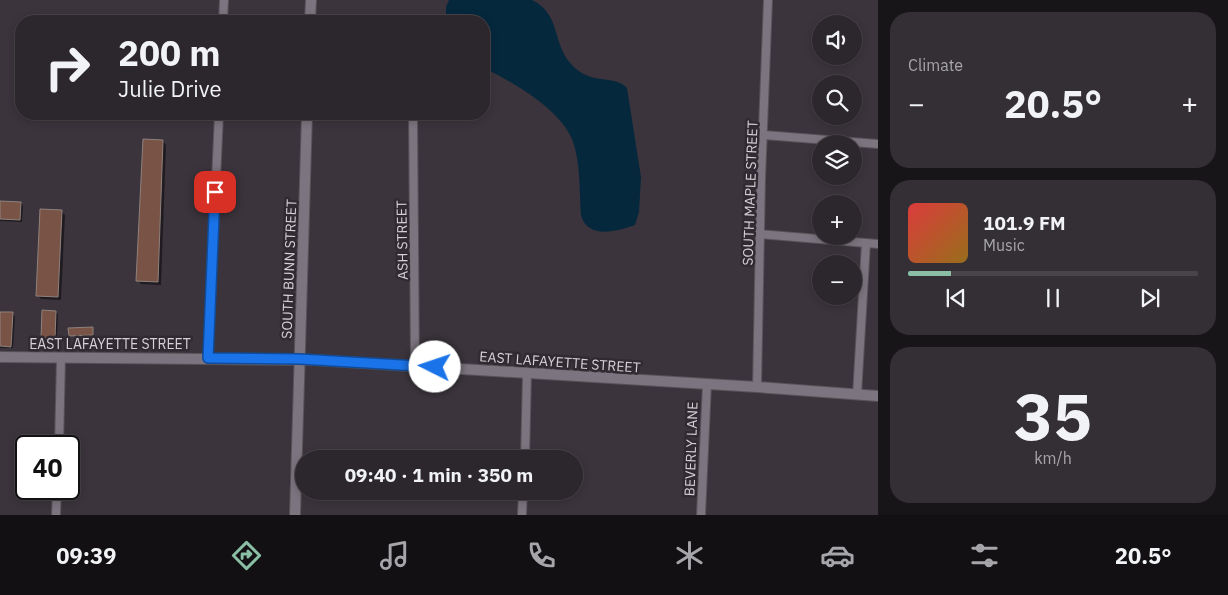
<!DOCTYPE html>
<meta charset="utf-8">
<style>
:root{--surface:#2c272d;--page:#342f35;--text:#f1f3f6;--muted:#a6a5aa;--line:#484449;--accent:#8abfa5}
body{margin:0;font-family:"IBM Plex Sans",sans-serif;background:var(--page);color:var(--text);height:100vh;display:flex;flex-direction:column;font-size:19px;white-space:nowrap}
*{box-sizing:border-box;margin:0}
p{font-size:16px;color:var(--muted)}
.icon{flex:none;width:28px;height:28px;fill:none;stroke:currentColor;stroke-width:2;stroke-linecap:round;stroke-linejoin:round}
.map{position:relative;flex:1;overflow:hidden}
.panel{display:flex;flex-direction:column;gap:12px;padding:12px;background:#181519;width:350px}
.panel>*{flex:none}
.hud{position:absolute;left:15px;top:15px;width:475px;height:105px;border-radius:20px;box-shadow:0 2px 8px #0003,0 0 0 1px var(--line);background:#2c272d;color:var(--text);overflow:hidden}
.fabs{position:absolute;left:812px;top:15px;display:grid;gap:10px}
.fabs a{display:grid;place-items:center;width:50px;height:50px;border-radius:50%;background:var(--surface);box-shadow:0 2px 8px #0003,0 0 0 1px var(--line);font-size:25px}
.speed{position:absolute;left:15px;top:435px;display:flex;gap:10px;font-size:25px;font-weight:700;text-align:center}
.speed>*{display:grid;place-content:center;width:65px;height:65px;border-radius:50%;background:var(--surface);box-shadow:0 2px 8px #0003,0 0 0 1px var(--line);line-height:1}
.speed .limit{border:2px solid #111;border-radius:8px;background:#fff;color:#111}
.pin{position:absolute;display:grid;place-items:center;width:42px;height:42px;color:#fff;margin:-21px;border-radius:10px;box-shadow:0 2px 8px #0006}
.me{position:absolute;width:55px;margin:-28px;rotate:274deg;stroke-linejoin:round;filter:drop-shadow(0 0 4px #0008)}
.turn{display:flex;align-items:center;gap:18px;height:105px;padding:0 20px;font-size:22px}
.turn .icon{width:65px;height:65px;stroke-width:2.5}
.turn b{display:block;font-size:35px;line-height:42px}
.big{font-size:38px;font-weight:800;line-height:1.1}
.panel .widget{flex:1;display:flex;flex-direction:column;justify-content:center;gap:8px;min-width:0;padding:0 18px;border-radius:20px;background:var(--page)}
.panel .dial{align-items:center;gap:0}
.dial b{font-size:65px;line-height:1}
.song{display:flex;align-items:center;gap:15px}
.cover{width:60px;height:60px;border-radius:8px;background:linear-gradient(135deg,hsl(0 70% 55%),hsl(40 70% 35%))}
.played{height:5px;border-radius:2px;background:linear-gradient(90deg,var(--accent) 15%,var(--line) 15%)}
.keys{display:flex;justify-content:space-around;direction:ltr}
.heat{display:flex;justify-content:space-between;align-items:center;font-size:28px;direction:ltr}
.trip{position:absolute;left:295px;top:450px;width:288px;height:50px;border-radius:25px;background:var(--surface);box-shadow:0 2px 8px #0003,0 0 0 1px var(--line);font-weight:800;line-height:50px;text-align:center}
.tabs{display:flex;height:80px;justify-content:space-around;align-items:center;background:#121012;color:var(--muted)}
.tabs .icon{width:35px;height:35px}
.tabs .selected{color:var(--accent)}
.tabs b{font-size:22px;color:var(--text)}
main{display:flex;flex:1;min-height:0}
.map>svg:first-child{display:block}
.water{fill:#06283d}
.shadow{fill:#0007}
.building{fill:#795446;stroke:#8f827d}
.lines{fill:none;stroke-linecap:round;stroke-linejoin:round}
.minor-casing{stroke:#585259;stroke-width:10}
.tertiary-casing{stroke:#585259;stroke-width:12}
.minor{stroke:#7c747e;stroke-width:8}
.tertiary{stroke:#7c747e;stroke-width:10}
.route-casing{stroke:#114b97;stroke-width:12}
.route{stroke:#1a73e8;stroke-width:9}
.labels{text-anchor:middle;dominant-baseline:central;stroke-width:5;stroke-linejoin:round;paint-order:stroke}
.street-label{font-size:14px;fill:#d5d1d6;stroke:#312a32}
</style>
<main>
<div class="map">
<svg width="878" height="515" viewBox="0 0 878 515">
<rect width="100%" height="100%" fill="#3b343c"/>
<path class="water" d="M 449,0 L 532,0 C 561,14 552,43 571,64 C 592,87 612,73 627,88 L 641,177 L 639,212 L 635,225 C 618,231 587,240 581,215 C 579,191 581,162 572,139 C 559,108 512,82 484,68 L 484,21 L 446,21 L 446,7 Z"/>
<path class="shadow" d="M 163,141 L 166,145 L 161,285 L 141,284 L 138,280 Z
M 0,202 L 21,203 L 23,205 L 22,222 L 0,221 Z
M 62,212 L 65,215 L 61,300 L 41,299 L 37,295 Z
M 56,312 L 58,314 L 57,340 L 45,340 L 42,337 Z
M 0,313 L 12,314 L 15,316 L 13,348 L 0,348 Z
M 92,328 L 94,336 L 70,336 Z"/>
<path class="building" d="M 143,139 L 163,140 L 158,282 L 136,281 Z
M 0,201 L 21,202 L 20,220 L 0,219 Z
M 40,209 L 62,210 L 58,297 L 36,296 Z
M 42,310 L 56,311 L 55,338 L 41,338 Z
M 0,312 L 13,312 L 11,347 L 0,346 Z
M 93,327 L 93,335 L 69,336 L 68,328 Z"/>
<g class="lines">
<defs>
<path id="minor" d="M 223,21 L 224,0
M 413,114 L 415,366
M 764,135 L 878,144
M 760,234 L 878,244
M 208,358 L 219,114
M 757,387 L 761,179 L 768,0
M 857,395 L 866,243
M 59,446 L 61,357
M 525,459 L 527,374
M 56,515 L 57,489
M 522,515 L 523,491
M 701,515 L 707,384"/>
<path id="tertiary" d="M 310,21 L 311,0
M 0,357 L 314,360 L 757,387 L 878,396
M 295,515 L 307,114"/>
</defs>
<use href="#minor" class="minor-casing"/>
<use href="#tertiary" class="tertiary-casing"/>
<use href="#minor" class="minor"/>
<use href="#tertiary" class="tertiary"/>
</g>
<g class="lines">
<defs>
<path id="route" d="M 215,192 L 208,358 L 300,359 L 435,367"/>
</defs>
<use href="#route" class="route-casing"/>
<use href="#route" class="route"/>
</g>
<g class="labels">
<g class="street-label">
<text transform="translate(750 193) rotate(-88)">SOUTH MAPLE STREET</text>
<text transform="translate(402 240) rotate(-91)">ASH STREET</text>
<text transform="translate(289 269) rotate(-88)">SOUTH BUNN STREET</text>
<text x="110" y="344">EAST LAFAYETTE STREET</text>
<text transform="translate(560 362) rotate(4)">EAST LAFAYETTE STREET</text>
<text transform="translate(691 449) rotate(-88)">BEVERLY LANE</text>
</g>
</g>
</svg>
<div class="fabs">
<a><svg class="icon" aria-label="sound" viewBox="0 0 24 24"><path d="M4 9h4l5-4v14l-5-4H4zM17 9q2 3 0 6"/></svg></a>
<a><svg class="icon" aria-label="search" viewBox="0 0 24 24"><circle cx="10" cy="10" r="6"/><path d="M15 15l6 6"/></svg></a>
<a><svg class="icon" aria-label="layers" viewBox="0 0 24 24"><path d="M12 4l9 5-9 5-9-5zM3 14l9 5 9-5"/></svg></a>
<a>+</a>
<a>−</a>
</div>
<div class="speed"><div class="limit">40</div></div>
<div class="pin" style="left:215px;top:192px;background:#d93025"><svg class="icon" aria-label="arrive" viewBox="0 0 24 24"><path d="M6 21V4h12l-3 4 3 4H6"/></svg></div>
<svg class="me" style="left:435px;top:367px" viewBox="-20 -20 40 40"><circle r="19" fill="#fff"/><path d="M0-13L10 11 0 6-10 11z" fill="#1a73e8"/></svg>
<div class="trip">09:40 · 1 min · 350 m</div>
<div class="hud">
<div class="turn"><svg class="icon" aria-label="right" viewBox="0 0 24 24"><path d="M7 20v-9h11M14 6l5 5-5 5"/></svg><div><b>200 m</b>Julie Drive</div></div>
</div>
</div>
<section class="panel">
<div class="widget"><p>Climate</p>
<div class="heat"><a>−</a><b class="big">20.5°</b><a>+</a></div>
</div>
<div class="widget">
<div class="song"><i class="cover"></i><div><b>101.9 FM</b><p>Music</p></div></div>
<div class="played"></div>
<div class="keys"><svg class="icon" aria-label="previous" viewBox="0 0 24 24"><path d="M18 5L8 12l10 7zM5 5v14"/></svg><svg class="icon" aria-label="pause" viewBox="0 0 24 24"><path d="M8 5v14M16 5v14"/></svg><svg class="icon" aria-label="next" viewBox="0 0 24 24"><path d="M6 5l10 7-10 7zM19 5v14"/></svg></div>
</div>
<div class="widget dial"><b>35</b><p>km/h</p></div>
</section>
</main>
<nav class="tabs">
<b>09:39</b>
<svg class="icon selected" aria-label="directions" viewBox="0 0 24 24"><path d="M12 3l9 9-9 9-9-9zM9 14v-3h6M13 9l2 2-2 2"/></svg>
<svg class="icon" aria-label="music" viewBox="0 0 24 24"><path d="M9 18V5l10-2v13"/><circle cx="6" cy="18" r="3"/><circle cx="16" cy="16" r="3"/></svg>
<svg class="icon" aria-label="phone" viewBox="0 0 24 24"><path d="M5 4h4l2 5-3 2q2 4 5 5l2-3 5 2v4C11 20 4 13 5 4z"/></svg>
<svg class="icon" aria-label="climate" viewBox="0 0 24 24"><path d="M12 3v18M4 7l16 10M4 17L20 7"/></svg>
<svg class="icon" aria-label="car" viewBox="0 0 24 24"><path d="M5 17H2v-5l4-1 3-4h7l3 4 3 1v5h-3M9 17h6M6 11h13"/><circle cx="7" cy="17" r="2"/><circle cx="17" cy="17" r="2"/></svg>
<svg class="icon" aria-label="filters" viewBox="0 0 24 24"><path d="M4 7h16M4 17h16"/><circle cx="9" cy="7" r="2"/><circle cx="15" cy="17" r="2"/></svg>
<b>20.5°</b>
</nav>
